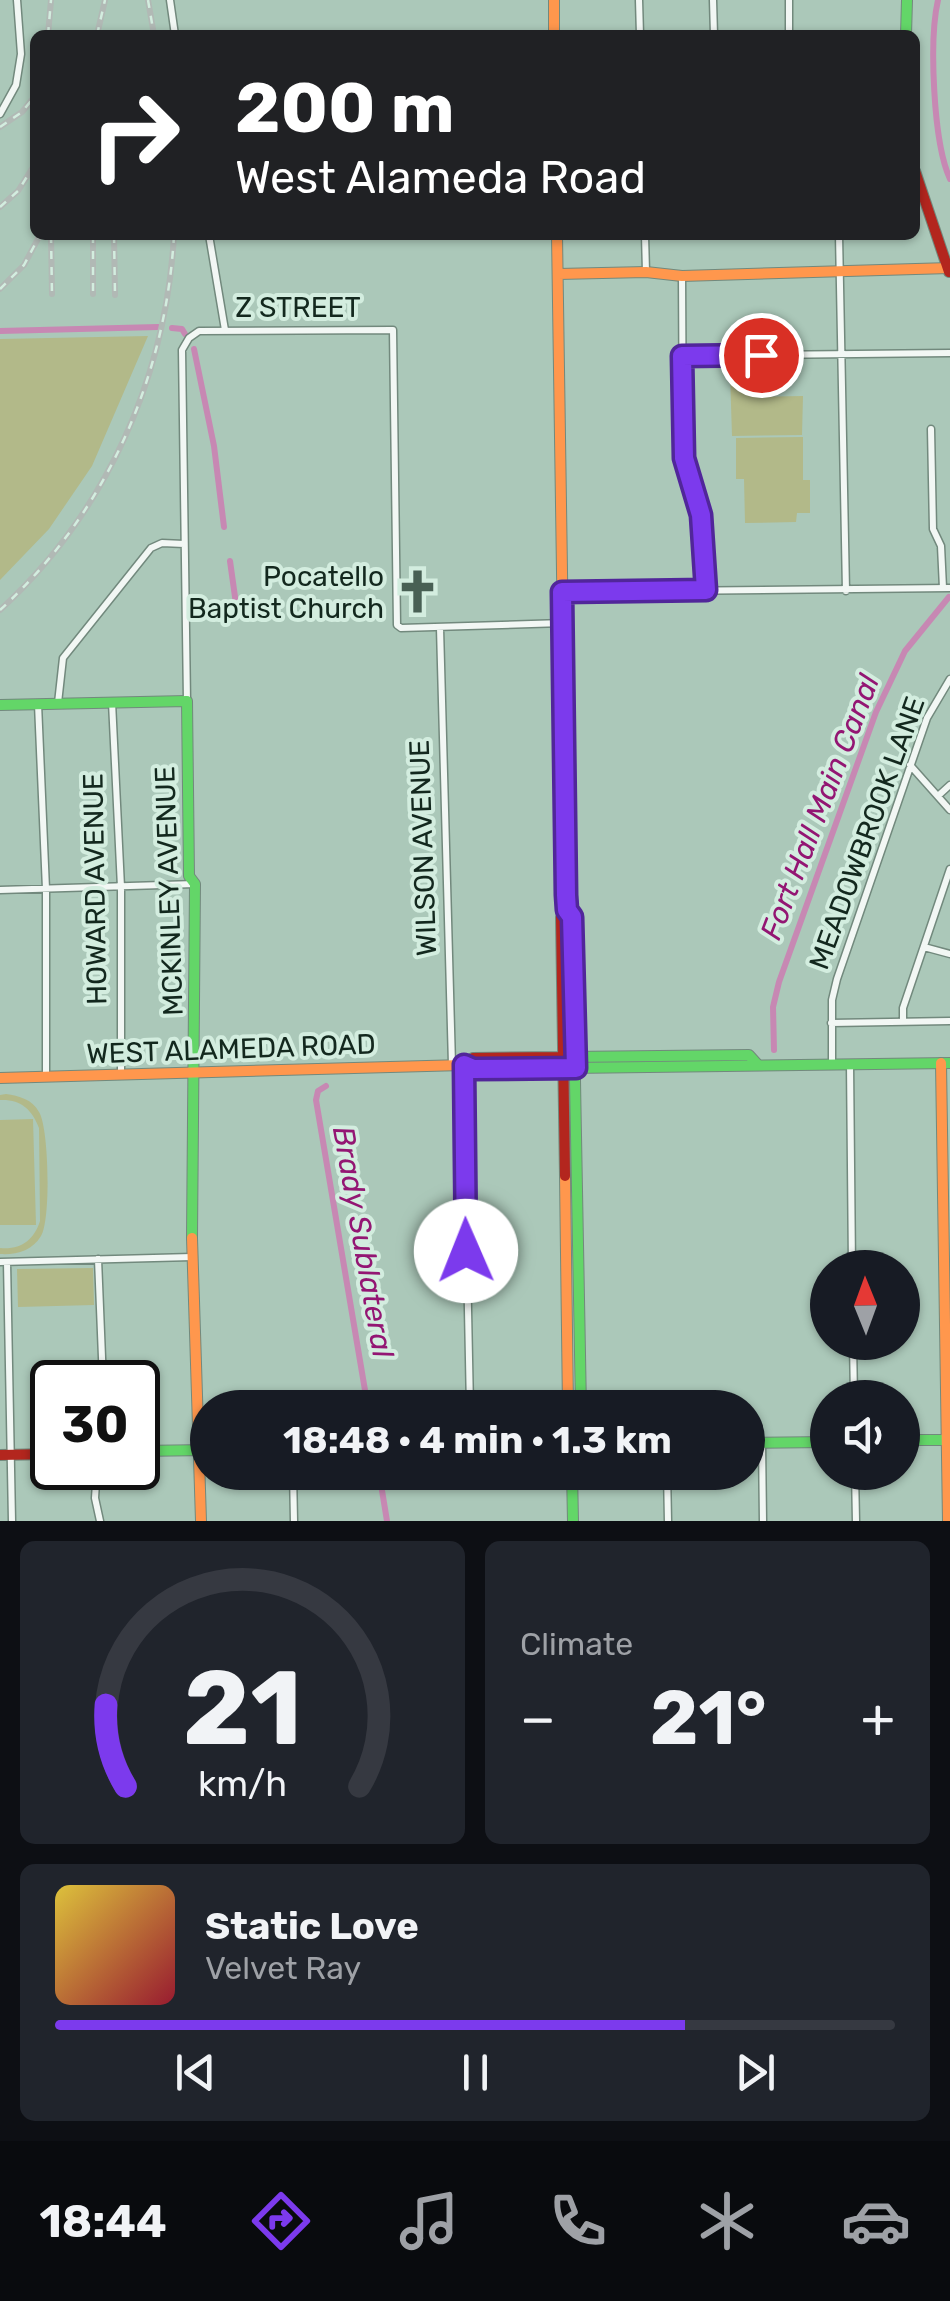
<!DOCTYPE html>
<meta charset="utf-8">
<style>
:root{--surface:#171b24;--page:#20242c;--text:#f1f3f6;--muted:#9ea1a6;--line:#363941;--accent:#7c3aed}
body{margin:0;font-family:Rubik,sans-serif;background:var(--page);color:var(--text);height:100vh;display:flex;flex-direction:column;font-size:38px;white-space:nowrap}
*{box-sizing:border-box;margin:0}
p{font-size:32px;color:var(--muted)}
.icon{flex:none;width:55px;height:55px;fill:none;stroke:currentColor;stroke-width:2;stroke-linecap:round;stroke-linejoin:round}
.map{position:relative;height:1521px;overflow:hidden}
.side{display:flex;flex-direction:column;gap:20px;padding:20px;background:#0d0f14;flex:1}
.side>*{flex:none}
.guide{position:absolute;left:30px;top:30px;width:890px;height:210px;border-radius:15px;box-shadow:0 2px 8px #0004;background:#202124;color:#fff;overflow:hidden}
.needle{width:65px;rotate:359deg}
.fabs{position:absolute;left:810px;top:1250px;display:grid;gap:20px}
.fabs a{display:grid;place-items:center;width:110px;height:110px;border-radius:50%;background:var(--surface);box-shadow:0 2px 8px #0004;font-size:50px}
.speed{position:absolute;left:30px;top:1360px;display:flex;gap:20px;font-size:50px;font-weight:700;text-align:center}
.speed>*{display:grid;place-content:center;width:130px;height:130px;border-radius:50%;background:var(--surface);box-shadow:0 2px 8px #0004;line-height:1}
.speed .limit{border:5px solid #111;border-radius:15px;background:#fff;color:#111}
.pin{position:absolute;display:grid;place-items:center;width:85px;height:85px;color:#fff;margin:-42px;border:5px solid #fff;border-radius:50%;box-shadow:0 2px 10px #0007}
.me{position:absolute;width:110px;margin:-55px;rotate:359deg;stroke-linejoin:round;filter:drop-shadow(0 0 8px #0008)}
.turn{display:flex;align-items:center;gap:35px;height:210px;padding:0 40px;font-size:45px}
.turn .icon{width:130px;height:130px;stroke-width:2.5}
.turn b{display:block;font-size:70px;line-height:85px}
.big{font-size:75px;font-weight:700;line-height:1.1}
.side .card{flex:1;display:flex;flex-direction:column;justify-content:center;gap:15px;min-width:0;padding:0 35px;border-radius:15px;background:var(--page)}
.side .dial{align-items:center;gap:0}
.dial svg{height:260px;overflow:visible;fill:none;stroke:var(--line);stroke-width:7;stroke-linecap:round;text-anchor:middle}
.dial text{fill:var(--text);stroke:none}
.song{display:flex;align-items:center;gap:30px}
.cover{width:120px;height:120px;border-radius:15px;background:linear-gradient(135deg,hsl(50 70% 55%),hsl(350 70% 35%))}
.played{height:10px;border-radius:5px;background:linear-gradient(90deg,var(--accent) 75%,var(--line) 75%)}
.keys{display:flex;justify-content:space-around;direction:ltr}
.heat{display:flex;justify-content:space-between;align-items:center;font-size:55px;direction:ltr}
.side .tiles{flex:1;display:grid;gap:20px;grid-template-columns:1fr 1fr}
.card:last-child{grid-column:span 2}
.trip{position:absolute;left:190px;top:1390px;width:575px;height:100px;border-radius:50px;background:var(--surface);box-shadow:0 2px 8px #0004;font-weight:700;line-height:100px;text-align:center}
.dock{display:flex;height:160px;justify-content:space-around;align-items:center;background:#090b0e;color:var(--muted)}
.dock .icon{width:70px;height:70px}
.dock .selected{color:var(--accent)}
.dock b{font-size:45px;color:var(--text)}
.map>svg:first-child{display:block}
.green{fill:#b2b989}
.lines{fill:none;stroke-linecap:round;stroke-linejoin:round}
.canal{stroke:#c788b3;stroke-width:6}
.street-casing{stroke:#72897d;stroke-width:9}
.fast-casing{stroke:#72897d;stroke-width:12}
.slow-casing{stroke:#72897d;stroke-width:12}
.jam-casing{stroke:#72897d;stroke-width:12}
.street{stroke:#f2f7f4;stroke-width:6}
.fast{stroke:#63d668;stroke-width:10}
.slow{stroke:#ff974d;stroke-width:10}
.jam{stroke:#b3261e;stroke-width:10}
.rail-casing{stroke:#b1b9b5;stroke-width:6}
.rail{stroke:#d3eddf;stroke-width:2.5;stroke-dasharray:8;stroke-linecap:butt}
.route-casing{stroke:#51269a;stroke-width:25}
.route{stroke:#7c3aed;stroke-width:18}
.labels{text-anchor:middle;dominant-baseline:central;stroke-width:8;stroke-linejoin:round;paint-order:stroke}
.street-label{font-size:28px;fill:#13281e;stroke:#d3eddf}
.poi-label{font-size:28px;fill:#13281e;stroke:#d3eddf;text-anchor:end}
.water-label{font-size:30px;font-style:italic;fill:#931673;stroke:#d3eddf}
</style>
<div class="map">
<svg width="950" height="1521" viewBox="0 0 950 1521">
<rect width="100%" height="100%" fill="#abc8b9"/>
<path class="green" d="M 148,336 L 92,466 L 49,529 L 0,580 L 0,339 Z
M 730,373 L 755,374 L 756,397 L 803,396 L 802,435 L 732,436 Z
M 803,437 L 803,480 L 810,480 L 810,513 L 797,513 L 796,522 L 745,523 L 744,479 L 736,479 L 736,438 Z
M 6,1094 C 19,1096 32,1099 39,1112 C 49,1127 51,1221 41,1236 C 32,1251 16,1255 0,1254 L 0,1248 C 21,1250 34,1240 40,1221 L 39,1128 C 32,1109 20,1099 0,1100 L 0,1095 Z
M 33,1119 L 36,1225 L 0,1225 L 0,1120 Z
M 93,1268 L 94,1305 L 18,1307 L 17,1269 Z"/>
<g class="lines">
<path class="canal" d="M 938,0 C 929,39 933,142 950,179
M 172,328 L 182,329 L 185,334
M 0,331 L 158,327
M 194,349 L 214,446 L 224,527
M 230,561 L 236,604
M 774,1050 L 773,1007 L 779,982 L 876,712 L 905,651 L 949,597
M 326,1086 L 318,1091 L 316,1100 L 368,1408
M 379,1472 L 387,1521"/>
<defs>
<path id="street" d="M 170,0 L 175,35
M 639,0 L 640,35
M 713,0 L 714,35
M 789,0 L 789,35
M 0,114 L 16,85 L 21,54 L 17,0
M 209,235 L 225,330
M 645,235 L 646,272
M 839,235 L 846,591
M 682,276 L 683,457 L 701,515 L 706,590
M 682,356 L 950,353
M 931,429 L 933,529 L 941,546 L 943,588
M 563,592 L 950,588
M 440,628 L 452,1065
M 187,701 L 182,350 L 189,338 L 199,331 L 393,330 L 397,625 L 401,628 L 563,623
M 112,702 L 121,887 L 121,1074
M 58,703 L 63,658 L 151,548 L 162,543 L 184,544
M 38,704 L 46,889 L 46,1077
M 910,765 L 950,810
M 939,795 L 950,785
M 0,890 L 195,884
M 924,947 L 950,954
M 903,1021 L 903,1008 L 950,869
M 831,1023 L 950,1021
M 832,1064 L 832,1000 L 837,979 L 927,718 L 950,679
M 850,1064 L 852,1268
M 463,1065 L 470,1408
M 98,1259 L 103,1382
M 0,1262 L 192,1257
M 7,1262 L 12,1521
M 853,1342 L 854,1398
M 762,1443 L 763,1521
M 97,1468 L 95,1498 L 100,1521
M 293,1472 L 294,1521
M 667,1472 L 668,1521
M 855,1472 L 856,1521"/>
<path id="fast" d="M 906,35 L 907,0
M 0,705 L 187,701 L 189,876 L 195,884 L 192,1238
M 564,706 L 567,911 L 572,917 L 581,1408
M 569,1057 L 749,1055 L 758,1065
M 571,1068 L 950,1063
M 902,1440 L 950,1440
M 748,1443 L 828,1442
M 138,1451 L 208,1450
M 572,1472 L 573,1521"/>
<path id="slow" d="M 554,0 L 554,35
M 557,235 L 564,706
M 558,274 L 646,272 L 682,276 L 950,268
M 941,1063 L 948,1521
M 0,1078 L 463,1065 L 473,1069 L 563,1068
M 565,1176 L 568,1408
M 192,1238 L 201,1521"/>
<path id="jam" d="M 915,171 L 949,272
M 463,1065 L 473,1058 L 563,1057
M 565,1176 L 561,917 L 567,911
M 0,1455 L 52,1454"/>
</defs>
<use href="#street" class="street-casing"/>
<use href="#fast" class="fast-casing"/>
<use href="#slow" class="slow-casing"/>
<use href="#jam" class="jam-casing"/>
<use href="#street" class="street"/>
<use href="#fast" class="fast"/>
<use href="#slow" class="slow"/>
<use href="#jam" class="jam"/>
<defs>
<path id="rail" d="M 148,0 L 154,35
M 48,35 L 51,0
M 97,35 L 105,0
M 0,127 L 22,112 L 35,96
M 0,207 L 18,191 L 35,164
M 51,235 L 52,294
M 93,235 L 93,294
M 114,235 L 115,295
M 0,289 L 24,265 L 40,235
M 0,610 C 106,513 166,378 174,235"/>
</defs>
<use href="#rail" class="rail-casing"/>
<use href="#rail" class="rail"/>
</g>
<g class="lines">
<defs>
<path id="route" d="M 466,1251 L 464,1065 L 473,1069 L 576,1068 L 572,917 L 567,910 L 566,895 L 562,592 L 706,590 L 701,515 L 684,458 L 682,356 L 761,355"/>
</defs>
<use href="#route" class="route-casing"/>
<use href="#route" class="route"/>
</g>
<defs>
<symbol id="church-bare" viewBox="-9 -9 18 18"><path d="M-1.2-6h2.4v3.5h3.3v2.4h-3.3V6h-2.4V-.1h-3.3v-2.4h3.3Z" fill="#486054" stroke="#d3eddf" stroke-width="2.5" paint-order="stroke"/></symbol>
</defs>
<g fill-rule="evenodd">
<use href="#church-bare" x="386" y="560" width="63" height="63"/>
</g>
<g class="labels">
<g class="street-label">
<text x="298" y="307">Z STREET</text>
<text transform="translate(867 833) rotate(-70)">MEADOWBROOK LANE</text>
<text transform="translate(423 848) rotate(-92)">WILSON AVENUE</text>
<text transform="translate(95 889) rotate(-91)">HOWARD AVENUE</text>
<text transform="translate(169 891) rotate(-92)">MCKINLEY AVENUE</text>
<text transform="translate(231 1049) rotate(-2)">WEST ALAMEDA ROAD</text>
</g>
<g class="poi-label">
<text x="384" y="576">Pocatello<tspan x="384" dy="32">Baptist Church</tspan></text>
</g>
<g class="water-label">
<text transform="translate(820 807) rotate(-69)">Fort Hall Main Canal</text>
<text transform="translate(363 1242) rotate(80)">Brady Sublateral</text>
</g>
</g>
</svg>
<div class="fabs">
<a><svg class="needle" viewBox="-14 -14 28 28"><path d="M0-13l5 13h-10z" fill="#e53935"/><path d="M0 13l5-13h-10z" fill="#9ea1a6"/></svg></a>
<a><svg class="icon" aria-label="sound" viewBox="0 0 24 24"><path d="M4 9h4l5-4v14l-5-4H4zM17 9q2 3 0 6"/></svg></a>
</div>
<div class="speed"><div class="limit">30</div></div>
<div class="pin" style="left:761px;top:355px;background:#d93025"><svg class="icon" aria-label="arrive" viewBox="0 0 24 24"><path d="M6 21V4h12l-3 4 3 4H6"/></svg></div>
<svg class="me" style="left:466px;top:1251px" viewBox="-20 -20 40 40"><circle r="19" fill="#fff"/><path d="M0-13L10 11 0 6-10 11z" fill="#7c3aed"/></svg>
<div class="trip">18:48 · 4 min · 1.3 km</div>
<div class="guide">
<div class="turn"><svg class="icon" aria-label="right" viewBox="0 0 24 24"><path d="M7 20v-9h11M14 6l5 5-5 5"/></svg><div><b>200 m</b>West Alameda Road</div></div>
</div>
</div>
<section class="side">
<div class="tiles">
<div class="card dial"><svg viewBox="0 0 100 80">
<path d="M14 69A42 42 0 1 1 86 69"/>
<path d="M14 69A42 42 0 0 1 8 44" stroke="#7c3aed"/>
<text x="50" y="56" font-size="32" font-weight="700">21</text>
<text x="50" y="72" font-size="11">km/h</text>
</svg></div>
<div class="card"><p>Climate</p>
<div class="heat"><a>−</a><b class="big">21°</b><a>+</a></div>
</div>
<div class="card">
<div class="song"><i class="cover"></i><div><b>Static Love</b><p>Velvet Ray</p></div></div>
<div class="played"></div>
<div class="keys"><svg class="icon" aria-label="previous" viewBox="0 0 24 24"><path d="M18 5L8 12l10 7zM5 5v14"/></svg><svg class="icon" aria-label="pause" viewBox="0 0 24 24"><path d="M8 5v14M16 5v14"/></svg><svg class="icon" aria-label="next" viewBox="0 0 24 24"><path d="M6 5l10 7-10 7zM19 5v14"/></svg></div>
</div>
</div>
</section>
<nav class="dock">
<b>18:44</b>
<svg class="icon selected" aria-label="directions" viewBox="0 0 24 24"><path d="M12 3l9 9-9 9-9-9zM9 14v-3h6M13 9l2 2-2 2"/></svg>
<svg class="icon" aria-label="music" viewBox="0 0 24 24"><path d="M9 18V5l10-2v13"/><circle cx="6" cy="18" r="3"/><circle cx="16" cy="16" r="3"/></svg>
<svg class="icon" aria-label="phone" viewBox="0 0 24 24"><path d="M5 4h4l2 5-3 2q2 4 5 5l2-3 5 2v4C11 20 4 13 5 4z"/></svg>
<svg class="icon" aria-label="climate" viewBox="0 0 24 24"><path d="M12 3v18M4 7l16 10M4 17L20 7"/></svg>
<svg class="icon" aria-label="car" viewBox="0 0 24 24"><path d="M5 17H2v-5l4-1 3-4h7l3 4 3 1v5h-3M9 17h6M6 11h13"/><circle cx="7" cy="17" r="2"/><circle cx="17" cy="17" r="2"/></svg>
</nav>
